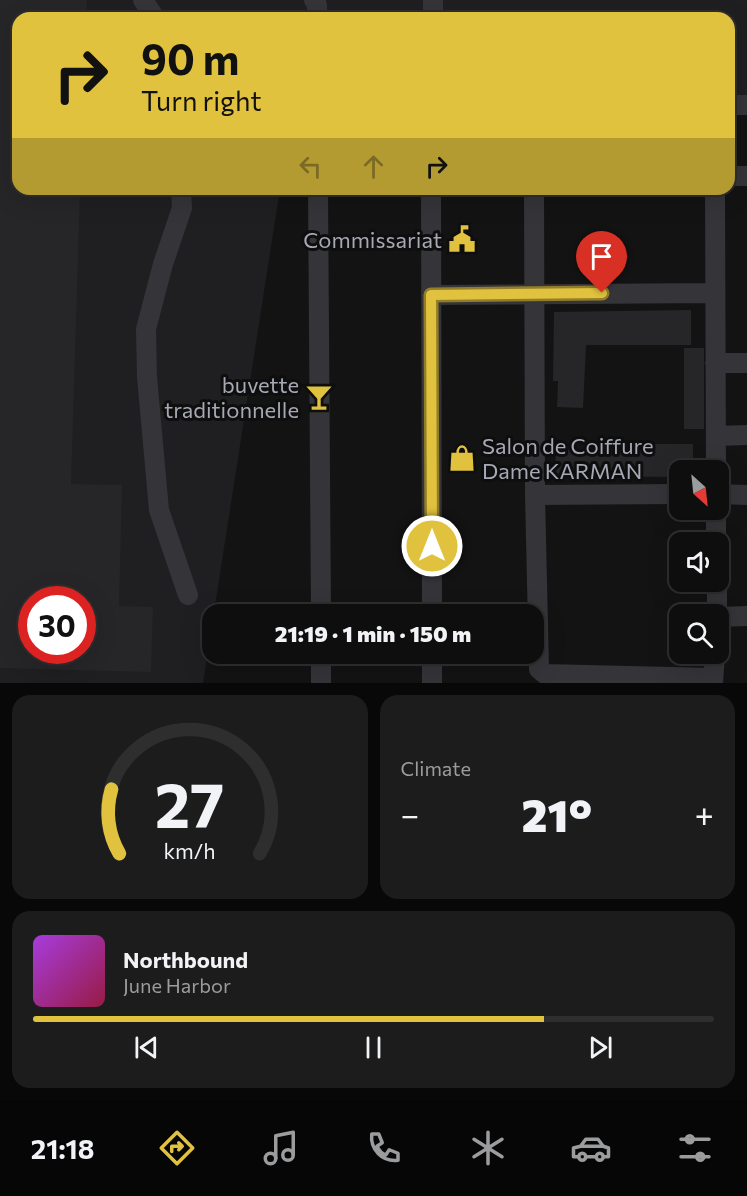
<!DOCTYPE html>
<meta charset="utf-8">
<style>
:root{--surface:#0e0e0f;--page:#1c1c1d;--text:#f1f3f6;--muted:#9b9c9e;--line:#2e2e2f;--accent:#e1c23e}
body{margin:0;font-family:Commissioner,sans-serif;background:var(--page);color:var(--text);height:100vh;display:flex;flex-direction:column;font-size:22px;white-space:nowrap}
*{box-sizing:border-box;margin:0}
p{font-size:20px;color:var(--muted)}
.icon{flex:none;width:33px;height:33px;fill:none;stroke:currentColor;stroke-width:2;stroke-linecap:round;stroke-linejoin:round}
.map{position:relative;height:683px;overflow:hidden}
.drawer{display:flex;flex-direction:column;gap:12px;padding:12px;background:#080808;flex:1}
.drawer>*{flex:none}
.hud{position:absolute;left:12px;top:12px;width:723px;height:183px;border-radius:18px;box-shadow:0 6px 24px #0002,0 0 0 2px var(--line);background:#e1c23e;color:#111;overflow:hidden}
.needle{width:39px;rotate:153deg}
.fabs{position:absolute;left:669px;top:460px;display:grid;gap:12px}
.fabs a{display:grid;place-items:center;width:60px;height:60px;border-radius:12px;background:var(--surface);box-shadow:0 6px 24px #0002,0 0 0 2px var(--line);font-size:30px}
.speed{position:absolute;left:18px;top:586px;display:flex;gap:12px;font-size:30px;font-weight:700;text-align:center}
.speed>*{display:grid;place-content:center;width:78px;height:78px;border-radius:50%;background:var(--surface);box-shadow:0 6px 24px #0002,0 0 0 2px var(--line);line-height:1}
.speed .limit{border:9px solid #d22;background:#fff;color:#111}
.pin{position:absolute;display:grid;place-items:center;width:51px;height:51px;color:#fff;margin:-62px -26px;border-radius:50% 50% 50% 0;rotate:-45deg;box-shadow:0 0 6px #0007}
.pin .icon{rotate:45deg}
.me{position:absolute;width:66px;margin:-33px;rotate:0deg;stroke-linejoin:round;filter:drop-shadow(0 0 4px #0008)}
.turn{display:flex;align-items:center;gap:21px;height:126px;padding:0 30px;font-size:27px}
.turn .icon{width:78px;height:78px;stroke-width:2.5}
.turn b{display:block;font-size:42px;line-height:51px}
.lanes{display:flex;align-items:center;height:57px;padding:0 30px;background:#0003;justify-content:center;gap:30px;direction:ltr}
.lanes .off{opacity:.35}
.big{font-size:45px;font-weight:800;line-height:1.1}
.drawer .tile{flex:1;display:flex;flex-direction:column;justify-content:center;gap:9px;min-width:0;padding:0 21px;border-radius:18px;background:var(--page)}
.drawer .dial{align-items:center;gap:0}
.dial svg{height:156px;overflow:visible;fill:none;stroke:var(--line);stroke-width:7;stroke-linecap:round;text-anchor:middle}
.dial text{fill:var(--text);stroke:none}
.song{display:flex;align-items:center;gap:18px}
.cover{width:72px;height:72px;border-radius:9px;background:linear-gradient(135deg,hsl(280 70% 55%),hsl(340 70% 35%))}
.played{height:6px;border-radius:3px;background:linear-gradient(90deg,var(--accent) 75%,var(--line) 75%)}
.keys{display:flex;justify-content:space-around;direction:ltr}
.heat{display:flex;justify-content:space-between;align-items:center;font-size:33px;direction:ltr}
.drawer .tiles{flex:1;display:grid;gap:12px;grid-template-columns:1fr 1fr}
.tile:last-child{grid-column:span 2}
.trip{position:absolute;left:202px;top:604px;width:342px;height:60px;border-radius:18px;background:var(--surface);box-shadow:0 6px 24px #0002,0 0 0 2px var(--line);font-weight:800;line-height:60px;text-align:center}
.tab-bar{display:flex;height:96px;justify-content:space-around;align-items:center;background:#060606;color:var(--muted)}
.tab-bar .icon{width:42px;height:42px}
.tab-bar .selected{color:var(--accent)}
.tab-bar b{font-size:27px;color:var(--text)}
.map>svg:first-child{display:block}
.built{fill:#1f1f21;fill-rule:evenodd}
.building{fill:#262628;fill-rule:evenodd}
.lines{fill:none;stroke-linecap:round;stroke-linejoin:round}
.minor{stroke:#343439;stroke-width:20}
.route-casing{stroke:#927e28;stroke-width:15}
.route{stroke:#e1c23e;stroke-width:10}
.labels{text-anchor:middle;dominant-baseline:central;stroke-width:6;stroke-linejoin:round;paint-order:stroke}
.poi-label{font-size:22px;fill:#a6a8b4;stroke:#0e0e0f;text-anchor:end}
</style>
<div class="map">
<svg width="747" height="683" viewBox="0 0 747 683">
<rect width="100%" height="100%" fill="#131314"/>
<path class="built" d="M 0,0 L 747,0 L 747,113 L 729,114 L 729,18 L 18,18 L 18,189 L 280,189 L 203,683 L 0,683 ZM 32,600 L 82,600 L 82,651 L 32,651 Z"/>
<path class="building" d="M 0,0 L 87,0 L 86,18 L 18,18 L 18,189 L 80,189 L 71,484 L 122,485 L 119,606 L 153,607 L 151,672 L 0,668 ZM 32,600 L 82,600 L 82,651 L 32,651 Z
M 691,310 L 691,345 L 586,345 L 583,408 L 557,407 L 558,381 L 553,381 L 554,312 Z
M 684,348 L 704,348 L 704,429 L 684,429 Z
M 611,444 L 693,444 L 693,471 L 680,471 L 680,477 L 555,476 L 556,449 L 611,451 Z"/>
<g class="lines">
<path class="minor" d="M 143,0 L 155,18
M 314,0 L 317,5 L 317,18
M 433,18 L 433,0
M 729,105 L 747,105
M 729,176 L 747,176
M 181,189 L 182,208 L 163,264 L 146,329 L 147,377 L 159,510 L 188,595
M 318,189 L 321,615
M 431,189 L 432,615
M 534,189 L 535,495 L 539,669 L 545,674 L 713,678
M 715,189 L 716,471
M 431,295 L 713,293
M 715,363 L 747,363
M 716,436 L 747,435
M 718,494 L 747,495
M 535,495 L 680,494
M 716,510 L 716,543
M 717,582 L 717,615
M 718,617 L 747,616
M 321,654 L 321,683
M 432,654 L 432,683
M 713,683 L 715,654"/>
</g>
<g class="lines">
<defs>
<path id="route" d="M 432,546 L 431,295 L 602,293"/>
</defs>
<use href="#route" class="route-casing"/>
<use href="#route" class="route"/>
</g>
<defs>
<symbol id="civic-bare" viewBox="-9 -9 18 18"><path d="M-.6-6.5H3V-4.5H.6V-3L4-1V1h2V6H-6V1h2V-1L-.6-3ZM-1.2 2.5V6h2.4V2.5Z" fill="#e1c23e" stroke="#0e0e0f" stroke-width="2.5" paint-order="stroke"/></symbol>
<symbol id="bar-bare" viewBox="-9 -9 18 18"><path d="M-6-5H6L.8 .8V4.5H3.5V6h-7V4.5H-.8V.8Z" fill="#e1c23e" stroke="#0e0e0f" stroke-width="2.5" paint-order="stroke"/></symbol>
<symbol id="shop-bare" viewBox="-9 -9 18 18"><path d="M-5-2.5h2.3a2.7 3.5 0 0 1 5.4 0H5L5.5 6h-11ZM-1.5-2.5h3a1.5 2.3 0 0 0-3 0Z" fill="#e1c23e" stroke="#0e0e0f" stroke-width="2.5" paint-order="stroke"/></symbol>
</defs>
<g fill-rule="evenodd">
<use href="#civic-bare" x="443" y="220" width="38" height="38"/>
<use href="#bar-bare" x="300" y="378" width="38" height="38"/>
<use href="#shop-bare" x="443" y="439" width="38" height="38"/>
</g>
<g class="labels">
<g class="poi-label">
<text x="442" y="239">Commissariat</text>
<text x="299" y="384">buvette<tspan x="299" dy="25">traditionnelle</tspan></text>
<text x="482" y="445" text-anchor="start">Salon de Coiffure<tspan x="482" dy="25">Dame KARMAN</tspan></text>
</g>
</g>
</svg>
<div class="fabs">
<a><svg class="needle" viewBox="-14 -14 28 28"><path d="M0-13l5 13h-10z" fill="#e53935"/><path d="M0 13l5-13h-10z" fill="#9b9c9e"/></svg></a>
<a><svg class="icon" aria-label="sound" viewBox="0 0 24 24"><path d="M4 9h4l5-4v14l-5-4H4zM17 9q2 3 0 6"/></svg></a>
<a><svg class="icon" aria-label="search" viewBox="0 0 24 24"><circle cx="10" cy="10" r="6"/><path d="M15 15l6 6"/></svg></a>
</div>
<div class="speed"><div class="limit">30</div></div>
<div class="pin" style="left:602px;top:293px;background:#d93025"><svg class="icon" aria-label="arrive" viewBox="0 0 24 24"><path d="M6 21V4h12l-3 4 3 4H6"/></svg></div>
<svg class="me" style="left:432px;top:546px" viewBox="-20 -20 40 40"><circle r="17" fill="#e1c23e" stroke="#fff" stroke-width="3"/><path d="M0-11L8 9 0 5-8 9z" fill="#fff"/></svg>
<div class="trip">21:19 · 1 min · 150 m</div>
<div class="hud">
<div class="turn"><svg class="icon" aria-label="right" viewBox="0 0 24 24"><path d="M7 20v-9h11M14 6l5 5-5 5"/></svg><div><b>90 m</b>Turn right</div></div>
<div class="lanes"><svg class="icon off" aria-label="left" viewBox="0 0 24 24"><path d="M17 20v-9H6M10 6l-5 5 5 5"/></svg><svg class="icon off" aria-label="ahead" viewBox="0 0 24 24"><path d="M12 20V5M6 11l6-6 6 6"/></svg><svg class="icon" aria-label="right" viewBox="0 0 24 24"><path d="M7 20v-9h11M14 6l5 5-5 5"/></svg></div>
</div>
</div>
<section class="drawer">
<div class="tiles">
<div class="tile dial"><svg viewBox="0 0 100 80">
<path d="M14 69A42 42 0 1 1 86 69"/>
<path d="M14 69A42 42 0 0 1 10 36" stroke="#e1c23e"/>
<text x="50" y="56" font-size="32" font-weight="700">27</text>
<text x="50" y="72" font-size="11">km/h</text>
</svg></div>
<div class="tile"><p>Climate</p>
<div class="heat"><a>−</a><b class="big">21°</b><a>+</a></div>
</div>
<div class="tile">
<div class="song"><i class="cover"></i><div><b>Northbound</b><p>June Harbor</p></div></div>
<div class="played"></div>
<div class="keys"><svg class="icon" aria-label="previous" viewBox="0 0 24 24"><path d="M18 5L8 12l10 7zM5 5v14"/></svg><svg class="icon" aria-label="pause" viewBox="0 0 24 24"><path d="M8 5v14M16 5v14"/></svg><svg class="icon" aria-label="next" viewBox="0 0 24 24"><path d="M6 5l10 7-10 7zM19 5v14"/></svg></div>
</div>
</div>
</section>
<nav class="tab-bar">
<b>21:18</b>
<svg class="icon selected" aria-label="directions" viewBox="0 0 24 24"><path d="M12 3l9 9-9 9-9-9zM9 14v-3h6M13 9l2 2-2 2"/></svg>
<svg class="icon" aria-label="music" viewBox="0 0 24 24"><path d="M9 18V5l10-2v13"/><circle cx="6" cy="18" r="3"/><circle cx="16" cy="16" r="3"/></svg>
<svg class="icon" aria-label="phone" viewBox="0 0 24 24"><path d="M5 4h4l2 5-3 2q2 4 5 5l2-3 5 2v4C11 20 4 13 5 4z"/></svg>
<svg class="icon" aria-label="climate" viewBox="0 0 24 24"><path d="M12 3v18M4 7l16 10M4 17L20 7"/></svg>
<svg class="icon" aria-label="car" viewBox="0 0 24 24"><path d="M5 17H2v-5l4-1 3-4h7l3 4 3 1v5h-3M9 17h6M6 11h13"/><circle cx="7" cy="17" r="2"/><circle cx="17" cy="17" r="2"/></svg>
<svg class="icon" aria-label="filters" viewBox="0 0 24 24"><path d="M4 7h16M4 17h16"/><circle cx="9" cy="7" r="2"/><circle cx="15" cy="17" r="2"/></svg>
</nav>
